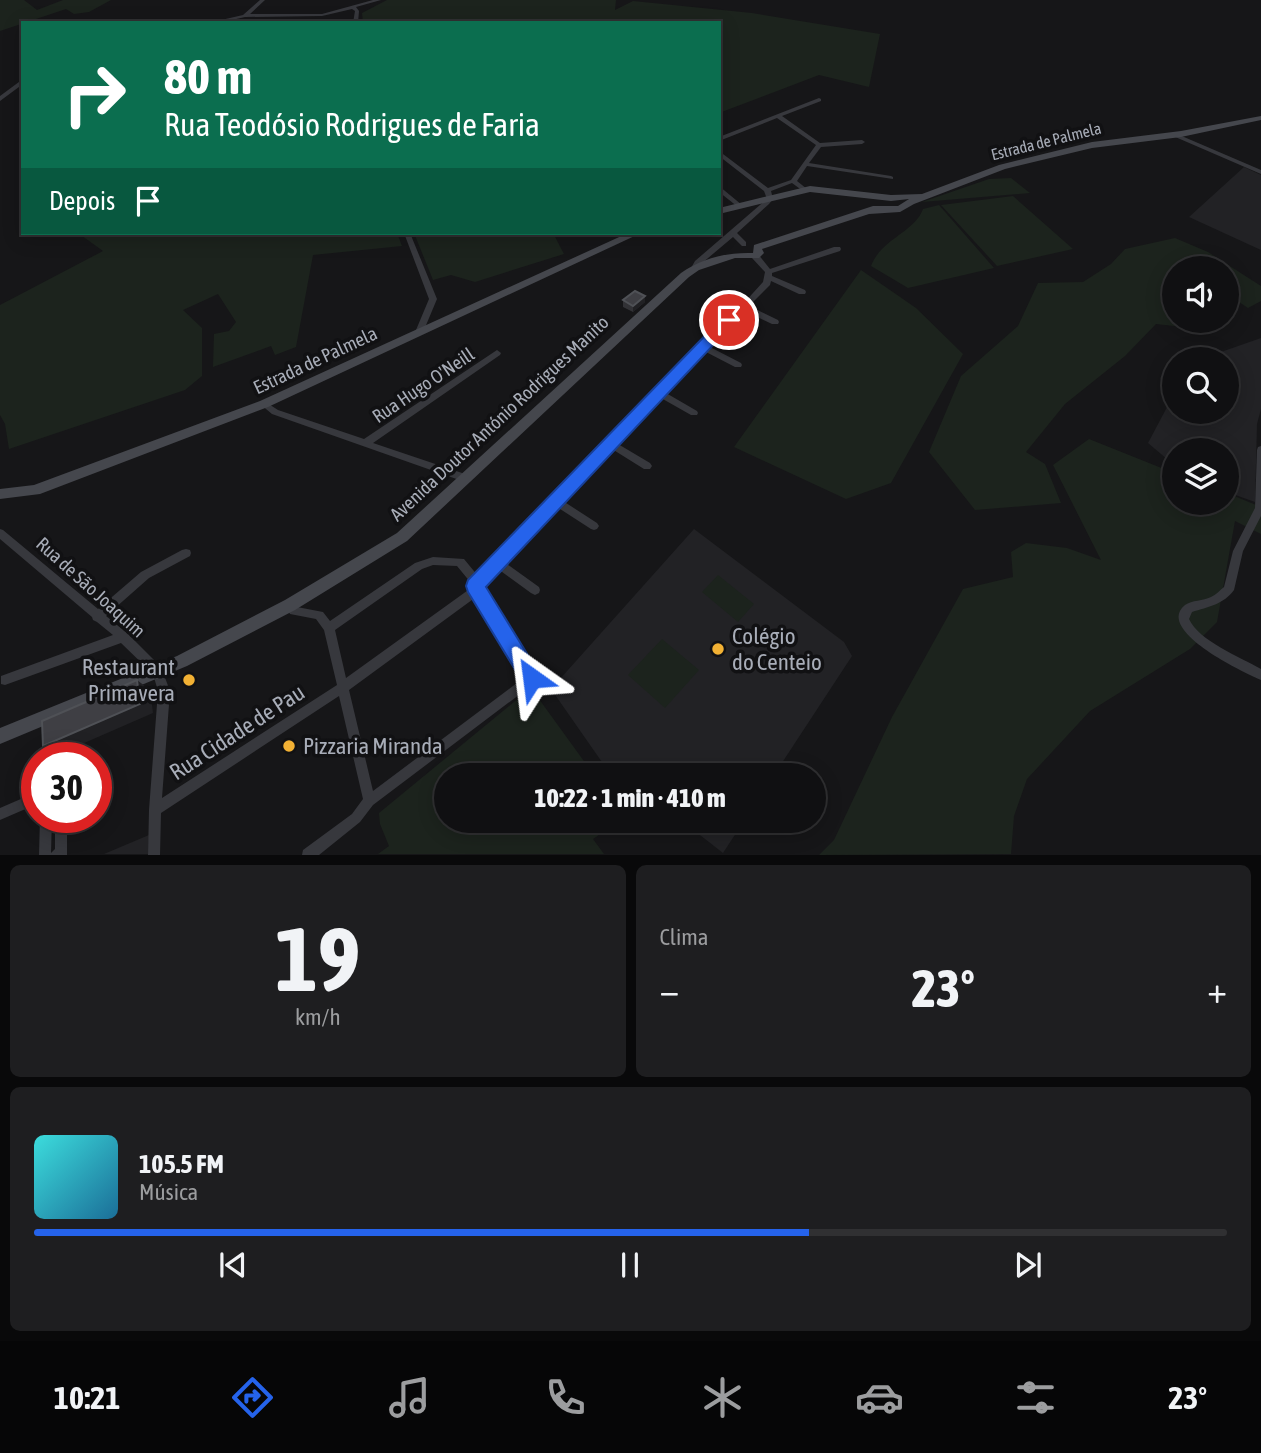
<!DOCTYPE html>
<html lang="pt">
<meta charset="utf-8">
<style>
:root{--surface:#101012;--page:#1e1e20;--text:#f1f3f6;--muted:#9c9d9f;--line:#303032;--accent:#2563eb}
body{margin:0;font-family:"Asap Condensed",sans-serif;background:var(--page);color:var(--text);height:100vh;display:flex;flex-direction:column;font-size:26px;white-space:nowrap}
*{box-sizing:border-box;margin:0}
p{font-size:23px;color:var(--muted)}
.icon{flex:none;width:38px;height:38px;fill:none;stroke:currentColor;stroke-width:2;stroke-linecap:round;stroke-linejoin:round}
.map{position:relative;height:855px;overflow:hidden}
.side{display:flex;flex-direction:column;gap:10px;padding:10px;background:#09090a;flex:1}
.side>*{flex:none}
.guide{position:absolute;left:21px;top:21px;width:700px;height:214px;border-radius:0px;box-shadow:0 4px 18px #0003,0 0 0 2px var(--line);background:#0b6e4f;color:#fff;overflow:hidden}
.controls{position:absolute;left:1162px;top:256px;display:grid;gap:14px}
.controls a{display:grid;place-items:center;width:77px;height:77px;border-radius:50%;background:var(--surface);box-shadow:0 4px 18px #0003,0 0 0 2px var(--line);font-size:35px}
.speed{position:absolute;left:21px;top:742px;display:flex;gap:14px;font-size:35px;font-weight:700;text-align:center}
.speed>*{display:grid;place-content:center;width:91px;height:91px;border-radius:50%;background:var(--surface);box-shadow:0 4px 18px #0003,0 0 0 2px var(--line);line-height:1}
.speed .limit{border:10px solid #d22;background:#fff;color:#111}
.pin{position:absolute;display:grid;place-items:center;width:60px;height:60px;color:#fff;margin:-30px;border:4px solid #fff;border-radius:50%;box-shadow:0 2px 7px #0007}
.me{position:absolute;width:77px;margin:-38px;rotate:329deg;stroke-linejoin:round;filter:drop-shadow(0 0 5px #0008)}
.turn{display:flex;align-items:center;gap:24px;height:147px;padding:0 28px;font-size:32px}
.turn .icon{width:91px;height:91px;stroke-width:2.5}
.turn b{display:block;font-size:49px;line-height:60px}
.then{display:flex;align-items:center;height:66px;padding:0 28px;background:#0003;gap:14px;font-size:26px}
.big{font-size:52px;font-weight:800;line-height:1.1}
.side .tile{flex:1;display:flex;flex-direction:column;justify-content:center;gap:10px;min-width:0;padding:0 24px;border-radius:10px;background:var(--page)}
.side .dial{align-items:center;gap:0}
.dial b{font-size:91px;line-height:1}
.song{display:flex;align-items:center;gap:21px}
.cover{width:84px;height:84px;border-radius:10px;background:linear-gradient(135deg,hsl(180 70% 55%),hsl(200 70% 35%))}
.played{height:7px;border-radius:4px;background:linear-gradient(90deg,var(--accent) 65%,var(--line) 65%)}
.keys{display:flex;justify-content:space-around;direction:ltr}
.heat{display:flex;justify-content:space-between;align-items:center;font-size:38px;direction:ltr}
.side .tiles{flex:1;display:grid;gap:10px;grid-template-columns:1fr 1fr}
.tile:last-child{grid-column:span 2}
.trip{position:absolute;left:434px;top:763px;width:392px;height:70px;border-radius:35px;background:var(--surface);box-shadow:0 4px 18px #0003,0 0 0 2px var(--line);font-weight:800;line-height:70px;text-align:center}
.dock{display:flex;height:112px;justify-content:space-around;align-items:center;background:#060607;color:var(--muted)}
.dock .icon{width:49px;height:49px}
.dock .selected{color:var(--accent)}
.dock b{font-size:32px;color:var(--text)}
.map>svg:first-child{display:block}
.built{fill:#222225}
.green{fill:#1c231d}
.lines{fill:none;stroke-linecap:round;stroke-linejoin:round}
.street{fill:#37383d;fill-rule:evenodd}
.secondary{fill:#45474d;fill-rule:evenodd}
.wall{fill:#323236}
.shaded-wall{fill:#212124}
.building{fill:#3f3f44;stroke:#4f5156;stroke-width:2}
.route{fill:#2563eb;stroke:#184099;stroke-width:2}
.poi-dot{fill:#f2b134;stroke:#111113;stroke-width:2.5}
.labels{text-anchor:middle;dominant-baseline:central;stroke-width:7;stroke-linejoin:round;paint-order:stroke}
.far-street-label{font-size:16px;fill:#a8adb8;stroke:#111113}
.street-label{font-size:19px;fill:#a8adb8;stroke:#111113}
.near-poi-label{font-size:23px;fill:#a8adb8;stroke:#111113;text-anchor:start}
.near-street-label{font-size:23px;fill:#a8adb8;stroke:#111113}
</style>
<div class="map">
<svg width="1261" height="855" viewBox="0 0 1261 855">
<rect width="100%" height="100%" fill="#161618"/>
<path class="built" d="M 1244,167 L 1261,175 L 1261,250 L 1189,217 Z
M 1261,338 L 1261,409 L 1257,424 L 1255,502 L 1227,492 L 1227,450 L 1174,450 L 1174,465 L 1148,443 L 1174,394 L 1174,411 L 1227,411 L 1227,359 L 1201,359 Z
M 694,529 L 844,642 L 852,656 L 774,775 L 611,775 L 551,689 Z
M 682,821 L 744,821 L 723,853 Z
M 149,835 L 148,854 L 104,854 Z"/>
<path class="green" d="M 0,0 L 24,0 L 37,10 L 63,0 L 111,0 L 89,12 L 74,14 L 66,9 L 0,31 Z
M 387,0 L 616,0 L 615,10 L 633,1 L 752,13 L 880,34 L 869,87 L 819,75 L 719,113 L 719,23 L 363,23 L 362,13 Z
M 1011,178 L 1030,193 L 922,202 L 989,179 Z
M 1013,196 L 1073,249 L 997,266 L 941,205 Z
M 939,205 L 994,268 L 908,288 L 871,266 C 881,239 915,232 923,209 Z
M 78,233 L 397,233 L 402,246 L 313,255 L 296,347 L 275,355 L 271,346 L 213,367 L 214,334 L 229,331 L 236,322 L 218,294 L 183,310 L 202,328 L 202,376 L 185,390 L 9,449 L 5,424 L 0,415 L 0,305 L 103,251 Z
M 414,233 L 553,233 L 564,254 L 475,282 L 451,275 L 433,280 Z
M 1175,238 L 1208,252 L 1261,286 L 1261,301 L 1248,308 L 1227,294 L 1227,268 L 1174,268 L 1174,320 L 1190,320 L 1183,327 L 1156,324 L 1125,356 L 1065,404 L 1026,452 L 1045,464 L 1061,503 L 975,510 L 929,452 L 961,376 L 1018,326 L 1038,283 L 1083,282 L 1111,264 L 1125,249 Z
M 861,270 L 916,308 L 963,354 L 891,483 L 846,499 L 734,447 Z
M 1089,439 L 1174,473 L 1174,502 L 1227,502 L 1227,493 L 1261,507 L 1261,534 L 1235,521 L 1217,622 L 1190,649 L 1090,711 L 1027,779 L 1014,816 L 1011,854 L 819,855 L 834,840 L 892,717 L 963,589 L 1013,577 L 1011,552 L 1026,543 L 1067,548 L 1101,560 L 1053,465 Z
M 718,575 L 754,604 L 738,622 L 702,592 Z
M 662,639 L 699,670 L 665,708 L 628,675 Z
M 531,688 L 594,775 L 446,775 L 446,821 L 619,821 L 593,839 L 604,854 L 378,854 L 389,846 L 380,824 L 379,813 Z"/>
<g class="lines">
<path class="street" d="M 260,0 L 265,0 L 250,14 L 322,14 L 373,0 L 381,0 L 356,7 L 359,11 L 358,23 L 353,23 L 355,11 L 352,9 L 322,16 L 245,17 L 219,23 L 208,23 L 243,15 Z
M 23,79 L 23,84 L 0,101 L 0,96 Z
M 819,98 L 821,99 L 821,101 L 782,116 L 820,143 L 862,140 L 865,142 L 862,144 L 821,147 L 809,163 L 891,176 L 893,177 L 893,179 L 807,166 L 797,181 L 807,189 L 807,191 L 803,191 L 792,183 L 771,191 L 773,199 L 769,204 L 737,233 L 746,242 L 746,246 L 742,246 L 733,237 L 701,264 L 698,270 L 692,270 L 691,268 L 695,261 L 767,199 L 764,191 L 719,156 L 719,151 L 768,188 L 791,180 L 816,145 L 777,118 L 719,141 L 719,137 Z
M 1173,134 L 1177,134 L 1261,170 L 1261,174 L 1173,136 Z
M 719,186 L 742,205 L 742,207 L 738,207 L 719,192 Z
M 404,233 L 410,233 L 437,299 L 424,330 L 420,333 L 416,330 L 429,299 Z
M 834,247 L 840,247 L 841,249 L 840,251 L 772,273 L 772,276 L 805,290 L 806,292 L 805,294 L 799,294 L 771,281 L 770,285 L 749,306 L 778,320 L 779,322 L 778,324 L 772,324 L 745,311 L 710,347 L 741,363 L 742,365 L 741,367 L 735,367 L 706,352 L 666,393 L 697,411 L 698,413 L 697,415 L 691,415 L 661,398 L 618,444 L 650,463 L 652,466 L 650,469 L 644,469 L 612,449 L 563,501 L 597,523 L 599,526 L 597,529 L 594,530 L 591,529 L 557,507 L 504,562 L 539,587 L 540,590 L 539,593 L 535,595 L 531,593 L 498,569 L 482,586 L 536,674 L 538,678 L 536,682 L 373,805 L 360,822 L 319,855 L 302,855 L 303,850 L 352,814 L 363,799 L 339,696 L 161,813 L 160,855 L 148,855 L 149,810 L 158,691 L 153,674 L 121,643 L 5,685 L 1,684 L 1,676 L 113,635 L 97,622 L 93,620 L 92,617 L 0,539 L 0,529 L 3,530 L 98,609 L 141,572 L 182,550 L 186,549 L 190,550 L 191,553 L 190,556 L 149,578 L 106,616 L 127,633 L 161,667 L 170,691 L 162,798 L 337,685 L 324,630 L 316,619 L 290,614 L 285,605 L 286,602 L 290,600 L 294,602 L 297,607 L 323,612 L 330,621 L 415,563 L 433,557 L 464,559 L 478,576 L 655,394 L 656,391 L 659,390 L 700,348 L 700,345 L 703,344 L 739,307 L 739,304 L 743,304 L 763,282 L 765,272 L 752,258 L 752,254 L 758,254 L 770,269 ZM 433,565 L 457,566 L 471,583 L 471,588 L 346,678 L 335,630 L 422,569 ZM 476,597 L 525,677 L 373,791 L 349,690 Z
M 497,350 L 501,353 L 500,355 L 373,443 L 468,475 L 470,478 L 468,481 L 465,482 L 272,414 L 260,404 L 264,401 L 278,410 L 364,439 Z
M 1261,446 L 1261,516 L 1243,551 L 1234,590 C 1224,604 1208,607 1192,612 L 1189,619 C 1199,641 1240,657 1261,669 L 1261,680 C 1244,673 1154,630 1185,605 C 1192,600 1203,601 1211,597 C 1216,595 1220,590 1224,587 L 1233,551 L 1255,508 L 1257,450 L 1258,447 Z
M 37,792 L 37,804 L 0,820 L 0,808 Z
M 40,817 L 52,817 L 51,853 L 55,849 L 55,817 L 67,817 L 67,855 L 39,855 Z"/>
<path class="secondary" d="M 1261,116 L 1261,120 L 1181,137 L 1092,148 L 1005,169 L 914,204 L 900,212 L 869,214 L 762,249 L 764,253 L 759,258 L 735,258 L 699,270 L 689,277 L 407,541 L 295,610 L 187,666 L 0,744 L 0,728 L 177,656 L 285,600 L 397,533 L 681,273 C 702,258 728,252 753,253 L 754,245 L 873,206 L 898,206 L 909,199 L 891,201 L 810,192 L 719,214 L 719,208 L 810,186 L 891,195 L 922,194 L 999,165 L 1092,142 L 1181,131 Z
M 628,233 L 641,233 L 268,407 L 40,494 L 0,499 L 0,489 L 34,485 L 260,401 Z"/>
</g>
<path class="wall" d="M 645,296 L 645,302 L 633,312 L 623,307 L 623,300 Z"/>
<path class="shaded-wall" d="M 645,296 L 645,302 L 633,312 L 633,306 Z
M 137,680 L 150,690 L 153,713 L 59,754 L 43,746 Z"/>
<path class="building" d="M 635,291 L 645,296 L 633,306 L 623,300 Z
M 137,680 L 140,704 L 43,746 L 42,721 Z"/>
<path class="route" d="M 729,315 L 736,320 L 734,323 L 486,587 L 542,678 L 539,686 L 532,688 L 525,686 L 468,592 L 466,586 L 468,580 L 724,316 Z"/>
<g class="poi-dot">
<circle cx="718" cy="649" r="7"/>
<circle cx="189" cy="680" r="7"/>
<circle cx="289" cy="746" r="7"/>
</g>
<g class="labels">
<g class="far-street-label">
<text transform="translate(1046 141) rotate(-14)">Estrada de Palmela</text>
</g>
<g class="street-label">
<text transform="translate(315 360) rotate(-25)">Estrada de Palmela</text>
<text transform="translate(423 385) rotate(-34)">Rua Hugo O'Neill</text>
<text transform="translate(499 418) rotate(-43)">Avenida Doutor António Rodrigues Manito</text>
<text transform="translate(91 587) rotate(42)">Rua de São Joaquim</text>
</g>
<g class="near-poi-label">
<text x="732" y="636">Colégio<tspan x="732" dy="26">do Centeio</tspan></text>
<text x="175" y="667" text-anchor="end">Restaurant<tspan x="175" dy="26">Primavera</tspan></text>
<text x="303" y="746">Pizzaria Miranda</text>
</g>
<g class="near-street-label">
<text transform="translate(237 732) rotate(-33)">Rua Cidade de Pau</text>
</g>
</g>
</svg>
<div class="controls">
<a><svg class="icon" aria-label="sound" viewBox="0 0 24 24"><path d="M4 9h4l5-4v14l-5-4H4zM17 9q2 3 0 6"/></svg></a>
<a><svg class="icon" aria-label="search" viewBox="0 0 24 24"><circle cx="10" cy="10" r="6"/><path d="M15 15l6 6"/></svg></a>
<a><svg class="icon" aria-label="layers" viewBox="0 0 24 24"><path d="M12 4l9 5-9 5-9-5zM3 14l9 5 9-5"/></svg></a>
</div>
<div class="speed"><div class="limit">30</div></div>
<div class="pin" style="left:729px;top:320px;background:#d93025"><svg class="icon" aria-label="arrive" viewBox="0 0 24 24"><path d="M6 21V4h12l-3 4 3 4H6"/></svg></div>
<svg class="me" style="left:532px;top:678px" viewBox="-20 -20 40 40"><path d="M0-17L14 15 0 8-14 15z" fill="#2563eb" stroke="#fff" stroke-width="4"/></svg>
<div class="trip">10:22 · 1 min · 410 m</div>
<div class="guide">
<div class="turn"><svg class="icon" aria-label="right" viewBox="0 0 24 24"><path d="M7 20v-9h11M14 6l5 5-5 5"/></svg><div><b>80 m</b>Rua Teodósio Rodrigues de Faria</div></div>
<div class="then">Depois<svg class="icon" aria-label="arrive" viewBox="0 0 24 24"><path d="M6 21V4h12l-3 4 3 4H6"/></svg></div>
</div>
</div>
<section class="side">
<div class="tiles">
<div class="tile dial"><b>19</b><p>km/h</p></div>
<div class="tile"><p>Clima</p>
<div class="heat"><a>−</a><b class="big">23°</b><a>+</a></div>
</div>
<div class="tile">
<div class="song"><i class="cover"></i><div><b>105.5 FM</b><p>Música</p></div></div>
<div class="played"></div>
<div class="keys"><svg class="icon" aria-label="previous" viewBox="0 0 24 24"><path d="M18 5L8 12l10 7zM5 5v14"/></svg><svg class="icon" aria-label="pause" viewBox="0 0 24 24"><path d="M8 5v14M16 5v14"/></svg><svg class="icon" aria-label="next" viewBox="0 0 24 24"><path d="M6 5l10 7-10 7zM19 5v14"/></svg></div>
</div>
</div>
</section>
<nav class="dock">
<b>10:21</b>
<svg class="icon selected" aria-label="directions" viewBox="0 0 24 24"><path d="M12 3l9 9-9 9-9-9zM9 14v-3h6M13 9l2 2-2 2"/></svg>
<svg class="icon" aria-label="music" viewBox="0 0 24 24"><path d="M9 18V5l10-2v13"/><circle cx="6" cy="18" r="3"/><circle cx="16" cy="16" r="3"/></svg>
<svg class="icon" aria-label="phone" viewBox="0 0 24 24"><path d="M5 4h4l2 5-3 2q2 4 5 5l2-3 5 2v4C11 20 4 13 5 4z"/></svg>
<svg class="icon" aria-label="climate" viewBox="0 0 24 24"><path d="M12 3v18M4 7l16 10M4 17L20 7"/></svg>
<svg class="icon" aria-label="car" viewBox="0 0 24 24"><path d="M5 17H2v-5l4-1 3-4h7l3 4 3 1v5h-3M9 17h6M6 11h13"/><circle cx="7" cy="17" r="2"/><circle cx="17" cy="17" r="2"/></svg>
<svg class="icon" aria-label="filters" viewBox="0 0 24 24"><path d="M4 7h16M4 17h16"/><circle cx="9" cy="7" r="2"/><circle cx="15" cy="17" r="2"/></svg>
<b>23°</b>
</nav>
